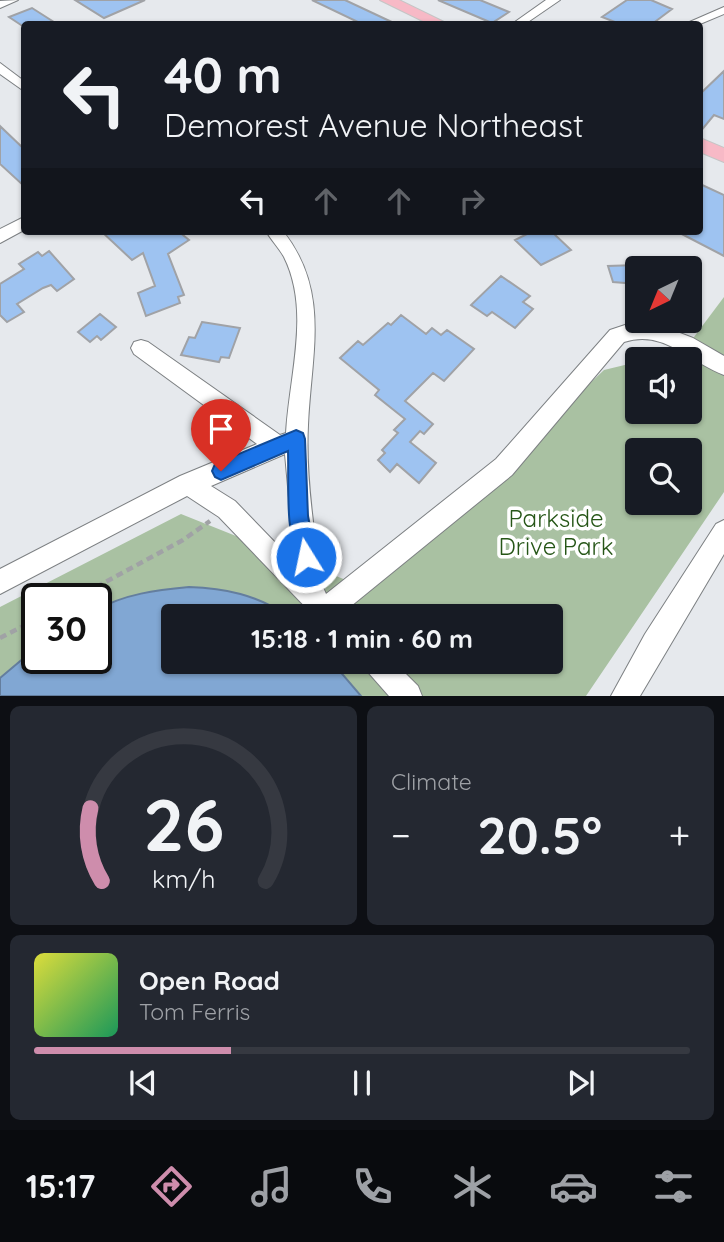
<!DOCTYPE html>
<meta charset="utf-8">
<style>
:root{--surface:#171b24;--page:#242831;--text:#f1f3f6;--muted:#9ea1a6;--line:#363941;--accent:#ce8dac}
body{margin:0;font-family:Quicksand,sans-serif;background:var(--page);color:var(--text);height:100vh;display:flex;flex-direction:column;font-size:26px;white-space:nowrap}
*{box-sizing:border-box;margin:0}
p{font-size:23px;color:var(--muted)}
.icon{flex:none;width:38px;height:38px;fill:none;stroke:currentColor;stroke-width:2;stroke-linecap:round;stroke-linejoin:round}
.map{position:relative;height:696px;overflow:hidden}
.panel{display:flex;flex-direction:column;gap:10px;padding:10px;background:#0d0f14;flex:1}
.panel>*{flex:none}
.hud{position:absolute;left:21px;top:21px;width:682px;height:214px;border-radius:7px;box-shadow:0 2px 5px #0004;background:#171b24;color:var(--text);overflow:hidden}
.needle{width:46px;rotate:223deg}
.fabs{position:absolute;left:625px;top:256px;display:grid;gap:14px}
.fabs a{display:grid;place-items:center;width:77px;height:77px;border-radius:7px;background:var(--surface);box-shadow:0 2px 5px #0004;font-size:35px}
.speed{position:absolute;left:21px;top:583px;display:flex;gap:14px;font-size:35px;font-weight:700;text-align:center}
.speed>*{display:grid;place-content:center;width:91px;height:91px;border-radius:50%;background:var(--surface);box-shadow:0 2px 5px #0004;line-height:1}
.speed .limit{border:4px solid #111;border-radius:10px;background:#fff;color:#111}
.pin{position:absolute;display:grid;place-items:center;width:60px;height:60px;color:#fff;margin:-72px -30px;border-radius:50% 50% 50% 0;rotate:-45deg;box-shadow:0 0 7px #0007}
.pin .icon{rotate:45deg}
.me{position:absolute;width:77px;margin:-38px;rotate:350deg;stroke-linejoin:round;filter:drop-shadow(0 0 5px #0008)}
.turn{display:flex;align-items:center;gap:24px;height:147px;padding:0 28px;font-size:32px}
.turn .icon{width:91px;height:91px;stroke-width:2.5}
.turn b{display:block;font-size:49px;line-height:60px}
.lanes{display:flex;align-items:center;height:66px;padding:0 28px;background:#0003;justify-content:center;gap:35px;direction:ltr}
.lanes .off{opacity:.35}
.big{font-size:52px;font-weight:700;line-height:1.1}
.panel .tile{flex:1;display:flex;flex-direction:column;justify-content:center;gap:10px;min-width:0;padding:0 24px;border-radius:10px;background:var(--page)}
.panel .dial{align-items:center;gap:0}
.dial svg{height:182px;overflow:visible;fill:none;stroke:var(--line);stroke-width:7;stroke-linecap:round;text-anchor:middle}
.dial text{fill:var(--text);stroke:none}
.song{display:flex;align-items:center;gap:21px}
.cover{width:84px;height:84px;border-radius:10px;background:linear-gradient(135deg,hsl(60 70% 55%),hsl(150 70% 35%))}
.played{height:7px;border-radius:4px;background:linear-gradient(90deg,var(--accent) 30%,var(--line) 30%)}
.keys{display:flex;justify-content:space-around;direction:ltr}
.heat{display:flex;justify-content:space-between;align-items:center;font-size:38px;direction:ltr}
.panel .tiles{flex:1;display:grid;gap:10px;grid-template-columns:1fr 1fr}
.tile:last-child{grid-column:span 2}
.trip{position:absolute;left:161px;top:604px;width:402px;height:70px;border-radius:7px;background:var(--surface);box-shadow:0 2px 5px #0004;font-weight:700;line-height:70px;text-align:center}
.dock{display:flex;height:112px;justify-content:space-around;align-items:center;background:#090b0e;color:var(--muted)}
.dock .icon{width:49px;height:49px}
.dock .current{color:var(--accent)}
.dock b{font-size:32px;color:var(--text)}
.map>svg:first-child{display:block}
.green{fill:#a9c1a2;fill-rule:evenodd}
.water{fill:#81a7d3;stroke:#647e9e;stroke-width:2}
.building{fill:#9ec3f1;stroke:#a0a2a6;stroke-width:2}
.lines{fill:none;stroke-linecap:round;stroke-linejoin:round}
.minor-casing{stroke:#7d8083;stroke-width:2}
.major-casing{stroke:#c5c5c5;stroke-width:2}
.path{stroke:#a0a2a5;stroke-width:4.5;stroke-dasharray:7 4.5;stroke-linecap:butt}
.minor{fill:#fff;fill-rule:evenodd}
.major{fill:#f7b9c6;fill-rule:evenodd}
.route{fill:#1a73e8;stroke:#114b97;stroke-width:2}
.labels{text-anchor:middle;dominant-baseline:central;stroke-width:7;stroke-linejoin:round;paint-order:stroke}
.near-park-label{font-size:24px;fill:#265617;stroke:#fff}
</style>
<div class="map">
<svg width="724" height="696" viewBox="0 0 724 696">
<rect width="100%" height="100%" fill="#e6e9ed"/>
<path class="green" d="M 724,297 L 724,492 L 586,696 L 0,696 L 0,607 L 181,514 L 371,590 L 604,370 L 637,362 L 637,411 L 690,411 L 690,359 L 648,359 L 685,349 ZM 637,450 L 690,450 L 690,502 L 637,502 ZM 37,598 L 96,598 L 96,658 L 37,658 ZM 173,616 L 551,616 L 551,662 L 173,662 Z"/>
<path class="water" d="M 189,587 C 225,588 257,595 288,616 L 173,616 L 173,662 L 332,662 L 361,696 L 0,696 L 0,678 L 37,647 L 37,658 L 96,658 L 96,610 C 125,594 156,590 189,587 Z"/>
<path class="building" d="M 75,0 L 145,0 L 104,18 Z
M 312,0 L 345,0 L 396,24 L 362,24 Z
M 438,0 L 480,0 L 509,12 L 492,23 Z
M 627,0 L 651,0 L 672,9 L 652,24 L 620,24 L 602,17 Z
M 32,8 L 57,24 L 24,24 L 24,27 L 9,17 Z
M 724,71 L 724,119 L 714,115 L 700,132 L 700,94 Z
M 0,126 L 24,149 L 24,186 L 0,164 Z
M 700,184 L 724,195 L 724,256 L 676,231 L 700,231 Z
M 101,231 L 178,231 L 189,240 L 168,254 L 184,295 L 178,297 L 180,303 L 146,316 L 138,293 L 155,286 L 143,253 L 132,260 Z
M 533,231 L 551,231 L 571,250 L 541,265 L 515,240 Z
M 49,251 L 74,279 L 57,291 L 51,285 L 43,288 L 17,304 L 24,312 L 7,322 L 0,315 L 0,284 L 24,269 L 19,264 L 38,252 L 42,256 Z
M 637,265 L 637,284 L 613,282 L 608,266 Z
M 501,276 L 530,296 L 523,302 L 533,309 L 515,328 L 492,312 L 487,316 L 471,305 Z
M 100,314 L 116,327 L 101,340 L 97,336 L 90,342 L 78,332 Z
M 401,315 L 426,334 L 432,328 L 441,335 L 447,330 L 474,349 L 444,381 L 433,373 L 405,401 L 433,424 L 424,434 L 420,431 L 410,442 L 436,463 L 419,483 L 397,464 L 390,472 L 378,460 L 385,453 L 382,450 L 398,433 L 394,430 L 405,419 L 375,395 L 379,390 L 340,358 L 358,341 L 363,345 L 388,323 L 391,325 Z
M 202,322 L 240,328 L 229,358 L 221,357 L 219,362 L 181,355 L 189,337 L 195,338 Z"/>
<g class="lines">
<defs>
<path id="minor" d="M 18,0 L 0,8 L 0,1 Z
M 546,0 L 560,0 L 525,24 L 512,24 Z
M 724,7 L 724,14 L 700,24 L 685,24 Z
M 0,63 L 24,81 L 24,91 L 0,74 Z
M 24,217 L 24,230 L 0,243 L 0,229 Z
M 266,231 L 283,231 C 331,292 311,354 308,425 C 306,463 310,500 315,537 C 318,554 318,579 326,594 L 496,459 L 610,330 L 631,323 L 659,325 L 693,338 L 724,356 L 724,375 C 689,362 664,329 624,342 L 512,475 L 345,611 L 347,616 L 314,616 L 219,517 L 187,496 L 0,594 L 0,569 L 180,476 L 257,444 L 134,354 L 131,348 L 134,342 L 141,340 L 148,342 L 280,435 L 286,433 C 289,376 311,311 284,257 C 279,248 271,240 266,231 ZM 285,454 L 295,563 L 235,501 L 211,486 Z
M 724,520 L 724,554 L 640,696 L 611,696 L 645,634 L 716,524 Z
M 363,662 L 394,662 L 418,686 L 422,696 L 389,696 L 367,671 Z"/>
<path id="major" d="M 380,0 L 399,0 L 448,24 L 429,24 Z
M 700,138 L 724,148 L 724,162 L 700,152 Z"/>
</defs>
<use href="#minor" class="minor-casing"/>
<use href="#major" class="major-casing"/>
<path class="path" d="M 76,598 L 183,540 L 210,521
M 0,638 L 37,619"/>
<use href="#minor" class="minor"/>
<use href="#major" class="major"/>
</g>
<path class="route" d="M 296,430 L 303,433 L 305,439 L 308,516 L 316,557 L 313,564 L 306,567 L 299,564 C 285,530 289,487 288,451 L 221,480 L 215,477 L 212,471 L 215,464 Z"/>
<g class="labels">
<g class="near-park-label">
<text x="556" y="518">Parkside<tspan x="556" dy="28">Drive Park</tspan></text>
</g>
</g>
</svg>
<div class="fabs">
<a><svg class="needle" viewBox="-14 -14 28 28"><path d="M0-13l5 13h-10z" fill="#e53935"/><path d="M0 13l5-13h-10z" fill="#9ea1a6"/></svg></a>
<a><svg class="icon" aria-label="sound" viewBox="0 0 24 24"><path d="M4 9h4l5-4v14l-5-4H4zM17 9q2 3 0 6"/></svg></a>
<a><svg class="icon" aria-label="search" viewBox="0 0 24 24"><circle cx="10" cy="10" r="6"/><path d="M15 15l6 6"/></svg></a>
</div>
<div class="speed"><div class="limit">30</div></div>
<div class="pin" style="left:221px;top:471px;background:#d93025"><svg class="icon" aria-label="arrive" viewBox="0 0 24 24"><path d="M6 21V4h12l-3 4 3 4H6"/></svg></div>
<svg class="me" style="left:306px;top:557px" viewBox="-20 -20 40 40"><circle r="17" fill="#1a73e8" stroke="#fff" stroke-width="3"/><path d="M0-11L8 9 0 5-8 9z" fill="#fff"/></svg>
<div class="trip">15:18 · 1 min · 60 m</div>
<div class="hud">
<div class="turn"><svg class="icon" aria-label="left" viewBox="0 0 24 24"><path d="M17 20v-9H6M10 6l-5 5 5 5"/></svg><div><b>40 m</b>Demorest Avenue Northeast</div></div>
<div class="lanes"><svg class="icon" aria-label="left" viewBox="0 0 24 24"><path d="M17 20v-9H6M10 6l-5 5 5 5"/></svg><svg class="icon off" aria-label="ahead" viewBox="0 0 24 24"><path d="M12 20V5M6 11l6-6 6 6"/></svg><svg class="icon off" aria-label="ahead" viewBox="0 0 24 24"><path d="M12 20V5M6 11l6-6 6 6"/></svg><svg class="icon off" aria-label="right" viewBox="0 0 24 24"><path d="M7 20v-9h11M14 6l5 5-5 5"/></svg></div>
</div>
</div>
<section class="panel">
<div class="tiles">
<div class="tile dial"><svg viewBox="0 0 100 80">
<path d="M14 69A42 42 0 1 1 86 69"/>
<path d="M14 69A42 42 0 0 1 9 37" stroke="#ce8dac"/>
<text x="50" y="56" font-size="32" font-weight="700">26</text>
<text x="50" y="72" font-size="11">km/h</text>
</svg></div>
<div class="tile"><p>Climate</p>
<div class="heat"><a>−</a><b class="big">20.5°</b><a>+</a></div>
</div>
<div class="tile">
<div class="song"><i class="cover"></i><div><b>Open Road</b><p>Tom Ferris</p></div></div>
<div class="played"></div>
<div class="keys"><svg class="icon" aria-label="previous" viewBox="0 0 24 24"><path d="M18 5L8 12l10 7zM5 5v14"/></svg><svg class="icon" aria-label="pause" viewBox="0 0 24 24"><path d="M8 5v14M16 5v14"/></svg><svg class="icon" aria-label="next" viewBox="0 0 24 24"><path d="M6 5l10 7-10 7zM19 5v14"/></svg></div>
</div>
</div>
</section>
<nav class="dock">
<b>15:17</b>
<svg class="icon current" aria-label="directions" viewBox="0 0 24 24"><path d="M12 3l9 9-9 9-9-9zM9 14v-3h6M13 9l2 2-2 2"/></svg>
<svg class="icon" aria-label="music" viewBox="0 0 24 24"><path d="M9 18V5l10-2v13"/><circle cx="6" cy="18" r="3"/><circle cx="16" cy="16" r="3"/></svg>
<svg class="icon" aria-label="phone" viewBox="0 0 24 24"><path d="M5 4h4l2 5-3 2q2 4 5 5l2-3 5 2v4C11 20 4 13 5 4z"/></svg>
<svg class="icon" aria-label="climate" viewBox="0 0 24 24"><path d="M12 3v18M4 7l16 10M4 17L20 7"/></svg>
<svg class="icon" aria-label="car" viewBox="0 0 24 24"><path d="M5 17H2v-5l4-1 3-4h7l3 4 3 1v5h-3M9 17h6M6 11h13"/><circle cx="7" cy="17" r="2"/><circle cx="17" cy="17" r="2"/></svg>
<svg class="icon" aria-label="filters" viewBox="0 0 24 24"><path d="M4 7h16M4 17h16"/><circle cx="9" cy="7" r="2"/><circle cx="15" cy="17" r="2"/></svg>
</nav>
